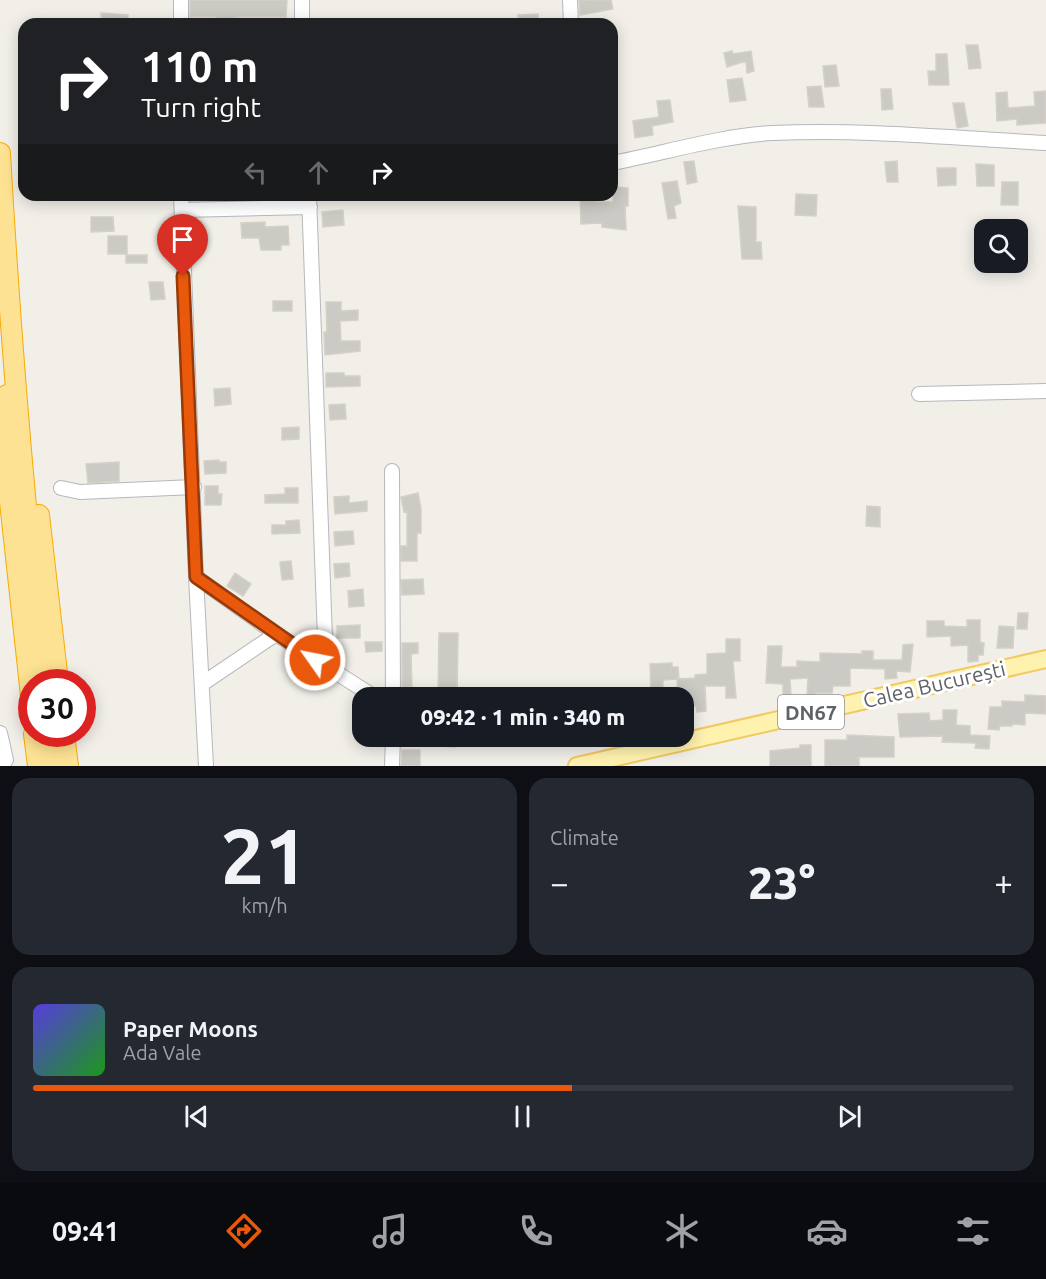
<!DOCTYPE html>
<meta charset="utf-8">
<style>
:root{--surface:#171b24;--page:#242831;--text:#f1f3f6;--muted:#9ea1a6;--line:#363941;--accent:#ea580c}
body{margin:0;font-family:Ubuntu,sans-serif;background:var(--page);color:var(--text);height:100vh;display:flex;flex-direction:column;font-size:22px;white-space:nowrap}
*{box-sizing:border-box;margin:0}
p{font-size:20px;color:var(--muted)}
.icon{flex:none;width:33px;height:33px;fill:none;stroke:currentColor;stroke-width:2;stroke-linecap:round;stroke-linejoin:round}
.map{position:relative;height:766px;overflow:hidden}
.panel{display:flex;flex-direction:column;gap:12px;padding:12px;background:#0d0f14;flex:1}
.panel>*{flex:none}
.top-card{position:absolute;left:18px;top:18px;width:600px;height:183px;border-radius:18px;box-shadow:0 3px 15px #0003;background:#202124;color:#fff;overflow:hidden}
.fabs{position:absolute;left:974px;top:219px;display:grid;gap:12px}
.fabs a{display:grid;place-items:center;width:54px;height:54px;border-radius:12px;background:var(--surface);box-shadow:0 3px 15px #0003;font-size:30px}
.speed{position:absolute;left:18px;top:669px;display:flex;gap:12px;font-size:30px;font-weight:700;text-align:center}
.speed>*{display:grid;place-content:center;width:78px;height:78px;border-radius:50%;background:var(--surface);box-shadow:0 3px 15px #0003;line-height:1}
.speed .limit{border:9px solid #d22;background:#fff;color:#111}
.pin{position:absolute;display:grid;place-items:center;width:51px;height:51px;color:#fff;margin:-62px -26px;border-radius:50% 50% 50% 0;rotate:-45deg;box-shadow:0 0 6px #0007}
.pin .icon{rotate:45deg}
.me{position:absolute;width:66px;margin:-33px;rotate:303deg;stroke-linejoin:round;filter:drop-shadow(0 0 4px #0008)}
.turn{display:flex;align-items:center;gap:21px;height:126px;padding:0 24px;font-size:27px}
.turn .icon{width:78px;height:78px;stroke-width:2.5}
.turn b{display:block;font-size:42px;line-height:51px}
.lanes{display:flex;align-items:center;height:57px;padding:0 24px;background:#0003;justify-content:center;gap:30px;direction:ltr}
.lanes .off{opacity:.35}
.big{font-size:45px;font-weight:800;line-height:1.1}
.panel .card{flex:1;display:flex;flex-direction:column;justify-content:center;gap:9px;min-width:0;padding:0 21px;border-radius:18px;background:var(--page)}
.panel .dial{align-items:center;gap:0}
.dial b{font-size:78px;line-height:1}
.song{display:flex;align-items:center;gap:18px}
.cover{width:72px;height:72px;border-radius:9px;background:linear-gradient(135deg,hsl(250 70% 55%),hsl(120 70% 35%))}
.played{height:6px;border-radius:3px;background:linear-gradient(90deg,var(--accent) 55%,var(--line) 55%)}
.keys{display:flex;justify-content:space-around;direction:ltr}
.heat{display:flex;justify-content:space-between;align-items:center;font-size:33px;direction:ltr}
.panel .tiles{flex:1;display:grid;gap:12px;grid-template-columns:1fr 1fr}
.card:last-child{grid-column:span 2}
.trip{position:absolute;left:352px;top:687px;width:342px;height:60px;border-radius:18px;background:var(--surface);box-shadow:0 3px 15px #0003;font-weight:800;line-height:60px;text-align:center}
.menu{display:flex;height:96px;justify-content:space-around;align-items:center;background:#090b0e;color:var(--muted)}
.menu .icon{width:42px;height:42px}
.menu .current{color:var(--accent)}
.menu b{font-size:27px;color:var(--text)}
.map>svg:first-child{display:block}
.building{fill:#cccac5;stroke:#d6d1c6;stroke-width:1.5}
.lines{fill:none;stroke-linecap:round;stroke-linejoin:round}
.minor-casing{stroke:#b5b8bc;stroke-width:16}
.major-casing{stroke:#f2c960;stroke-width:20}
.highway-casing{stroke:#f9ab00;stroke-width:22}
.minor{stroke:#fff;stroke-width:14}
.major{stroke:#fff2af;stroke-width:16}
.highway{stroke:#fde293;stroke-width:20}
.route-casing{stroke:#983908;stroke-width:15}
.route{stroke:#ea580c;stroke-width:10}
.labels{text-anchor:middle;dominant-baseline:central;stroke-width:6;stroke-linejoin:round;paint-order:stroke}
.shield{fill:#fff;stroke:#8f9295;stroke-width:1.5}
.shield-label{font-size:20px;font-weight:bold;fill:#5f6368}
.street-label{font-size:21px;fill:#5f6368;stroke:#fff}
</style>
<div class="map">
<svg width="1046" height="766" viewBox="0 0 1046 766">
<rect width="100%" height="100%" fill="#f1efe8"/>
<path class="building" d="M 190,0 L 287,0 L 286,17 L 237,17 L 237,24 L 217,24 L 216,17 L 190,17 Z
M 579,0 L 611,0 L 613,9 L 580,15 Z
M 101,13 L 128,15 L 128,24 L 102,24 Z
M 538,14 L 539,24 L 519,24 L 518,15 Z
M 966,45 L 978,45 L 981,68 L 969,69 Z
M 732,51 L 733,54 L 751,51 L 754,71 L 747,73 L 746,61 L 727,67 L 724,53 Z
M 936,54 L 947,54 L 949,85 L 929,85 L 928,71 L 936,71 Z
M 836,65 L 839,86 L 825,87 L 823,66 Z
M 742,78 L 746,100 L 730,102 L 727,80 Z
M 821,86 L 824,107 L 809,107 L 807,87 Z
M 881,89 L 891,89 L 893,109 L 882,110 Z
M 1046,91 L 1046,123 L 1017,125 L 1017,119 L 997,121 L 996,93 L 1007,92 L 1008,108 L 1035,106 L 1034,92 Z
M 670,100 L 673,122 L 652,126 L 653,135 L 635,138 L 633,121 L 659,117 L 657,101 Z
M 953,103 L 964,103 L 968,126 L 957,128 Z
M 694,161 L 697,182 L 687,184 L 684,162 Z
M 897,161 L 898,182 L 887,182 L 885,162 Z
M 976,164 L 994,165 L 994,186 L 977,186 Z
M 937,168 L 956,168 L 956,185 L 938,186 Z
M 677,181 L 681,203 L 674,206 L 676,218 L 668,219 L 662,183 Z
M 1002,182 L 1018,182 L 1018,205 L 1001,205 Z
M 613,187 L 628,188 L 628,206 L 625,206 L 626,230 L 602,227 L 602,223 L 581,224 L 580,196 L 597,195 L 597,202 L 613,202 Z
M 796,194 L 817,195 L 816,216 L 795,215 Z
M 738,206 L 756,207 L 756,242 L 761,242 L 762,259 L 742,259 Z
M 343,210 L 344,225 L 323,227 L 322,212 Z
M 91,217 L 113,217 L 114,231 L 91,232 Z
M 265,222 L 265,227 L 288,226 L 289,245 L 281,245 L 281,250 L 261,250 L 259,238 L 242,238 L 241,223 Z
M 108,236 L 127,236 L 127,254 L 108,254 Z
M 126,255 L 147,255 L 147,263 L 126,263 Z
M 149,282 L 163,282 L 165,299 L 151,300 Z
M 273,301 L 292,301 L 292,311 L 273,311 Z
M 326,302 L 341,302 L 341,311 L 358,310 L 358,320 L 340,321 L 341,341 L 360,341 L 360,351 L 325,355 L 324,332 L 327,332 Z
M 326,373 L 344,373 L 344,376 L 360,376 L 360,386 L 326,387 Z
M 230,388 L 231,404 L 215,406 L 214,389 Z
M 345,404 L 346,419 L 330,420 L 329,405 Z
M 299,427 L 299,439 L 282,440 L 282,428 Z
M 219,460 L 219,462 L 226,462 L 226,473 L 205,474 L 204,461 Z
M 119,462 L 119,481 L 88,483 L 86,464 Z
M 205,486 L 218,486 L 218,494 L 222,494 L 221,505 L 205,505 Z
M 285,488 L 298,488 L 298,503 L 265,503 L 265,495 L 285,494 Z
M 418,493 L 421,508 L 421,533 L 417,533 L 417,561 L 401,561 L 401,546 L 407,546 L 407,511 L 404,512 L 401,497 Z
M 349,496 L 349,503 L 367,501 L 367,511 L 335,514 L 334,497 Z
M 867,506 L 880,507 L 880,527 L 866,526 Z
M 299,520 L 300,533 L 272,534 L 272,525 L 286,525 L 286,521 Z
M 353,531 L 354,544 L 335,546 L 334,532 Z
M 291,561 L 293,579 L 282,580 L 280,562 Z
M 349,563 L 350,576 L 335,578 L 334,564 Z
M 235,573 L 251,584 L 243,596 L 227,586 Z
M 423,579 L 424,594 L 402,595 L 401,580 Z
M 363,589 L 364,606 L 349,607 L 348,591 Z
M 1018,613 L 1028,613 L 1027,629 L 1017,629 Z
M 967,620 L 980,620 L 980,642 L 984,643 L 983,655 L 978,655 L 978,661 L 968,662 L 968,645 L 951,646 L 951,636 L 927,637 L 927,621 L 944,621 L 944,626 L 967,627 Z
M 360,625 L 360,638 L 337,638 L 337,626 Z
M 999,626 L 1014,627 L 1013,648 L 997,648 Z
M 439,633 L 458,633 L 457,698 L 438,698 Z
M 726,639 L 740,639 L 740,661 L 733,661 L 736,698 L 726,698 L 726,686 L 705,686 L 706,711 L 697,712 L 696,706 L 684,707 L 684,698 L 678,698 L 677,679 L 695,678 L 695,675 L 707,674 L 707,654 L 726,653 Z
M 365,642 L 382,642 L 382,651 L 366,652 Z
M 402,643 L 418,643 L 418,653 L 411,654 L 412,687 L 402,687 Z
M 913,644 L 910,672 L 896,671 L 897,678 L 885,679 L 885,669 L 850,668 L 850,686 L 833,686 L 832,693 L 815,693 L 815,696 L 807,695 L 808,678 L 790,679 L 791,695 L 783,695 L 783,684 L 766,683 L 768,646 L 782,646 L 781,667 L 797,667 L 797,661 L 820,662 L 820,653 L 862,654 L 862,651 L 873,651 L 873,660 L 902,660 L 903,645 Z
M 672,663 L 672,667 L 678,667 L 679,679 L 663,680 L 663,694 L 651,694 L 650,664 Z
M 1025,695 L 1046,696 L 1046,714 L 1025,713 L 1025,725 L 1012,724 L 1012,726 L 1000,726 L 999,730 L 988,729 L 990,707 L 1002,707 L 1002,701 L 1025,702 Z
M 943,710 L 957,710 L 956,725 L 970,726 L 970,735 L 990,736 L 989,749 L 975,748 L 976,743 L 942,742 L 943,736 L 900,737 L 898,714 L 929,713 L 930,721 L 943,720 Z
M 847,735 L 894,737 L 894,757 L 859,757 L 859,766 L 825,766 L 825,740 L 847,740 Z
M 437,736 L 456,736 L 456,747 L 437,746 Z
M 800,745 L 811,745 L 811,766 L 770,766 L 770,751 L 800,748 Z
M 402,750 L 420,750 L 420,766 L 401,766 Z"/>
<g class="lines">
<defs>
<path id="minor" d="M 570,0 L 571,24
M 181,24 L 181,0
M 302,24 L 302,0
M 612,163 C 665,153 719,136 773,133 C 864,129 955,138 1046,143
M 181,195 L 196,577 L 206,766
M 309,195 L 326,667
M 182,210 L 310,207
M 919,394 L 1046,391
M 392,471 L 393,698
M 61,488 L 80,492 L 194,487
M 196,577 L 276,634 L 376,698
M 202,684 L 276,634
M 0,733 L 6,760 L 1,766
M 392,766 L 393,736"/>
<path id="major" d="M 577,766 L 1046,659"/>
<path id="highway" d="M 0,153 C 10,330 24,506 44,682
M 7,395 L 2,428 L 32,705
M 39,515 L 58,682
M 34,734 L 38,766
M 49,734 L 53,766
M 64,734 L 68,766"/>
</defs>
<use href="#minor" class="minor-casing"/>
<use href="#major" class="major-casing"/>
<use href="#highway" class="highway-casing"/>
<use href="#minor" class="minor"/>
<use href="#major" class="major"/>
<use href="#highway" class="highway"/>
</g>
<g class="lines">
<defs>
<path id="route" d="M 183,276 L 196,577 L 315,660"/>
</defs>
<use href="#route" class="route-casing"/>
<use href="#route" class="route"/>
</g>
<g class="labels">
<rect class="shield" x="778" y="695" width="66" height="34" rx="4.5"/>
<g class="shield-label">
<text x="811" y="712">DN67</text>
</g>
<g class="street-label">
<text transform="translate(934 684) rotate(-13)">Calea București</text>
</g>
</g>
</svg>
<div class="fabs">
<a><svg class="icon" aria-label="search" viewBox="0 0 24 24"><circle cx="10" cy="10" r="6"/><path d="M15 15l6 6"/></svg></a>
</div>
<div class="speed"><div class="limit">30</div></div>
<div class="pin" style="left:183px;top:276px;background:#d93025"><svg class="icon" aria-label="arrive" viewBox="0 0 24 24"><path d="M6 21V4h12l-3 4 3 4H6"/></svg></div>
<svg class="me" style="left:315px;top:660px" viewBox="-20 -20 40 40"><circle r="17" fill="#ea580c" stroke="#fff" stroke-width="3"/><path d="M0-11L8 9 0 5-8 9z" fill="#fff"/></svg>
<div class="trip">09:42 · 1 min · 340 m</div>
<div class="top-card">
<div class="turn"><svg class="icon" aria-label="right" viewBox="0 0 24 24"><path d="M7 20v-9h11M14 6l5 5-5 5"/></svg><div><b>110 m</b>Turn right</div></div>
<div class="lanes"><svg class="icon off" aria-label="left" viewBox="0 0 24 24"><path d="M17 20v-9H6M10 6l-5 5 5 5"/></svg><svg class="icon off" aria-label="ahead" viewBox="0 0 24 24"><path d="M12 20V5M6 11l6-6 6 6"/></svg><svg class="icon" aria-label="right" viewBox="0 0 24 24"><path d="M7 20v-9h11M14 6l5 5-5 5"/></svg></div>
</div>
</div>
<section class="panel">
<div class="tiles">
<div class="card dial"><b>21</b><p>km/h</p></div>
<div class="card"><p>Climate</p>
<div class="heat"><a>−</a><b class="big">23°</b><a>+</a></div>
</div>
<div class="card">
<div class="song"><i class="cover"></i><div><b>Paper Moons</b><p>Ada Vale</p></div></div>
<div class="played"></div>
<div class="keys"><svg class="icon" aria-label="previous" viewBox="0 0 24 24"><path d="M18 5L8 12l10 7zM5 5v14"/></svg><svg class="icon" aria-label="pause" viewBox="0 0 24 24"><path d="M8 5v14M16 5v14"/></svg><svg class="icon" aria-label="next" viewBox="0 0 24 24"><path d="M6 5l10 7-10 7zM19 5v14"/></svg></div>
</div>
</div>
</section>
<nav class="menu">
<b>09:41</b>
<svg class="icon current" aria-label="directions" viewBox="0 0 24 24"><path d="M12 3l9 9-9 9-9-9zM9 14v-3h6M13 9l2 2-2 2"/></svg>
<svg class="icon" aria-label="music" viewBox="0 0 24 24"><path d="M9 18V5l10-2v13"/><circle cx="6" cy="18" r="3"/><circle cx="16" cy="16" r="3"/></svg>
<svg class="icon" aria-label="phone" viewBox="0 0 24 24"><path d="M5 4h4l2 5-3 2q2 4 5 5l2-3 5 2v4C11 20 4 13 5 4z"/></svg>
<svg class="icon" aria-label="climate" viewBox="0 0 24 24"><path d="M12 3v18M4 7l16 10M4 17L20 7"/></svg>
<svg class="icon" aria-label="car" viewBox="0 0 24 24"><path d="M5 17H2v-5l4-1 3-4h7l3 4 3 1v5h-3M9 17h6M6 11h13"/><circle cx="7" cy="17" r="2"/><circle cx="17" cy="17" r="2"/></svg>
<svg class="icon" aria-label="filters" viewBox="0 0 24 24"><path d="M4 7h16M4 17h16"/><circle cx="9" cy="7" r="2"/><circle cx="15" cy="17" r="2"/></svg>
</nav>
